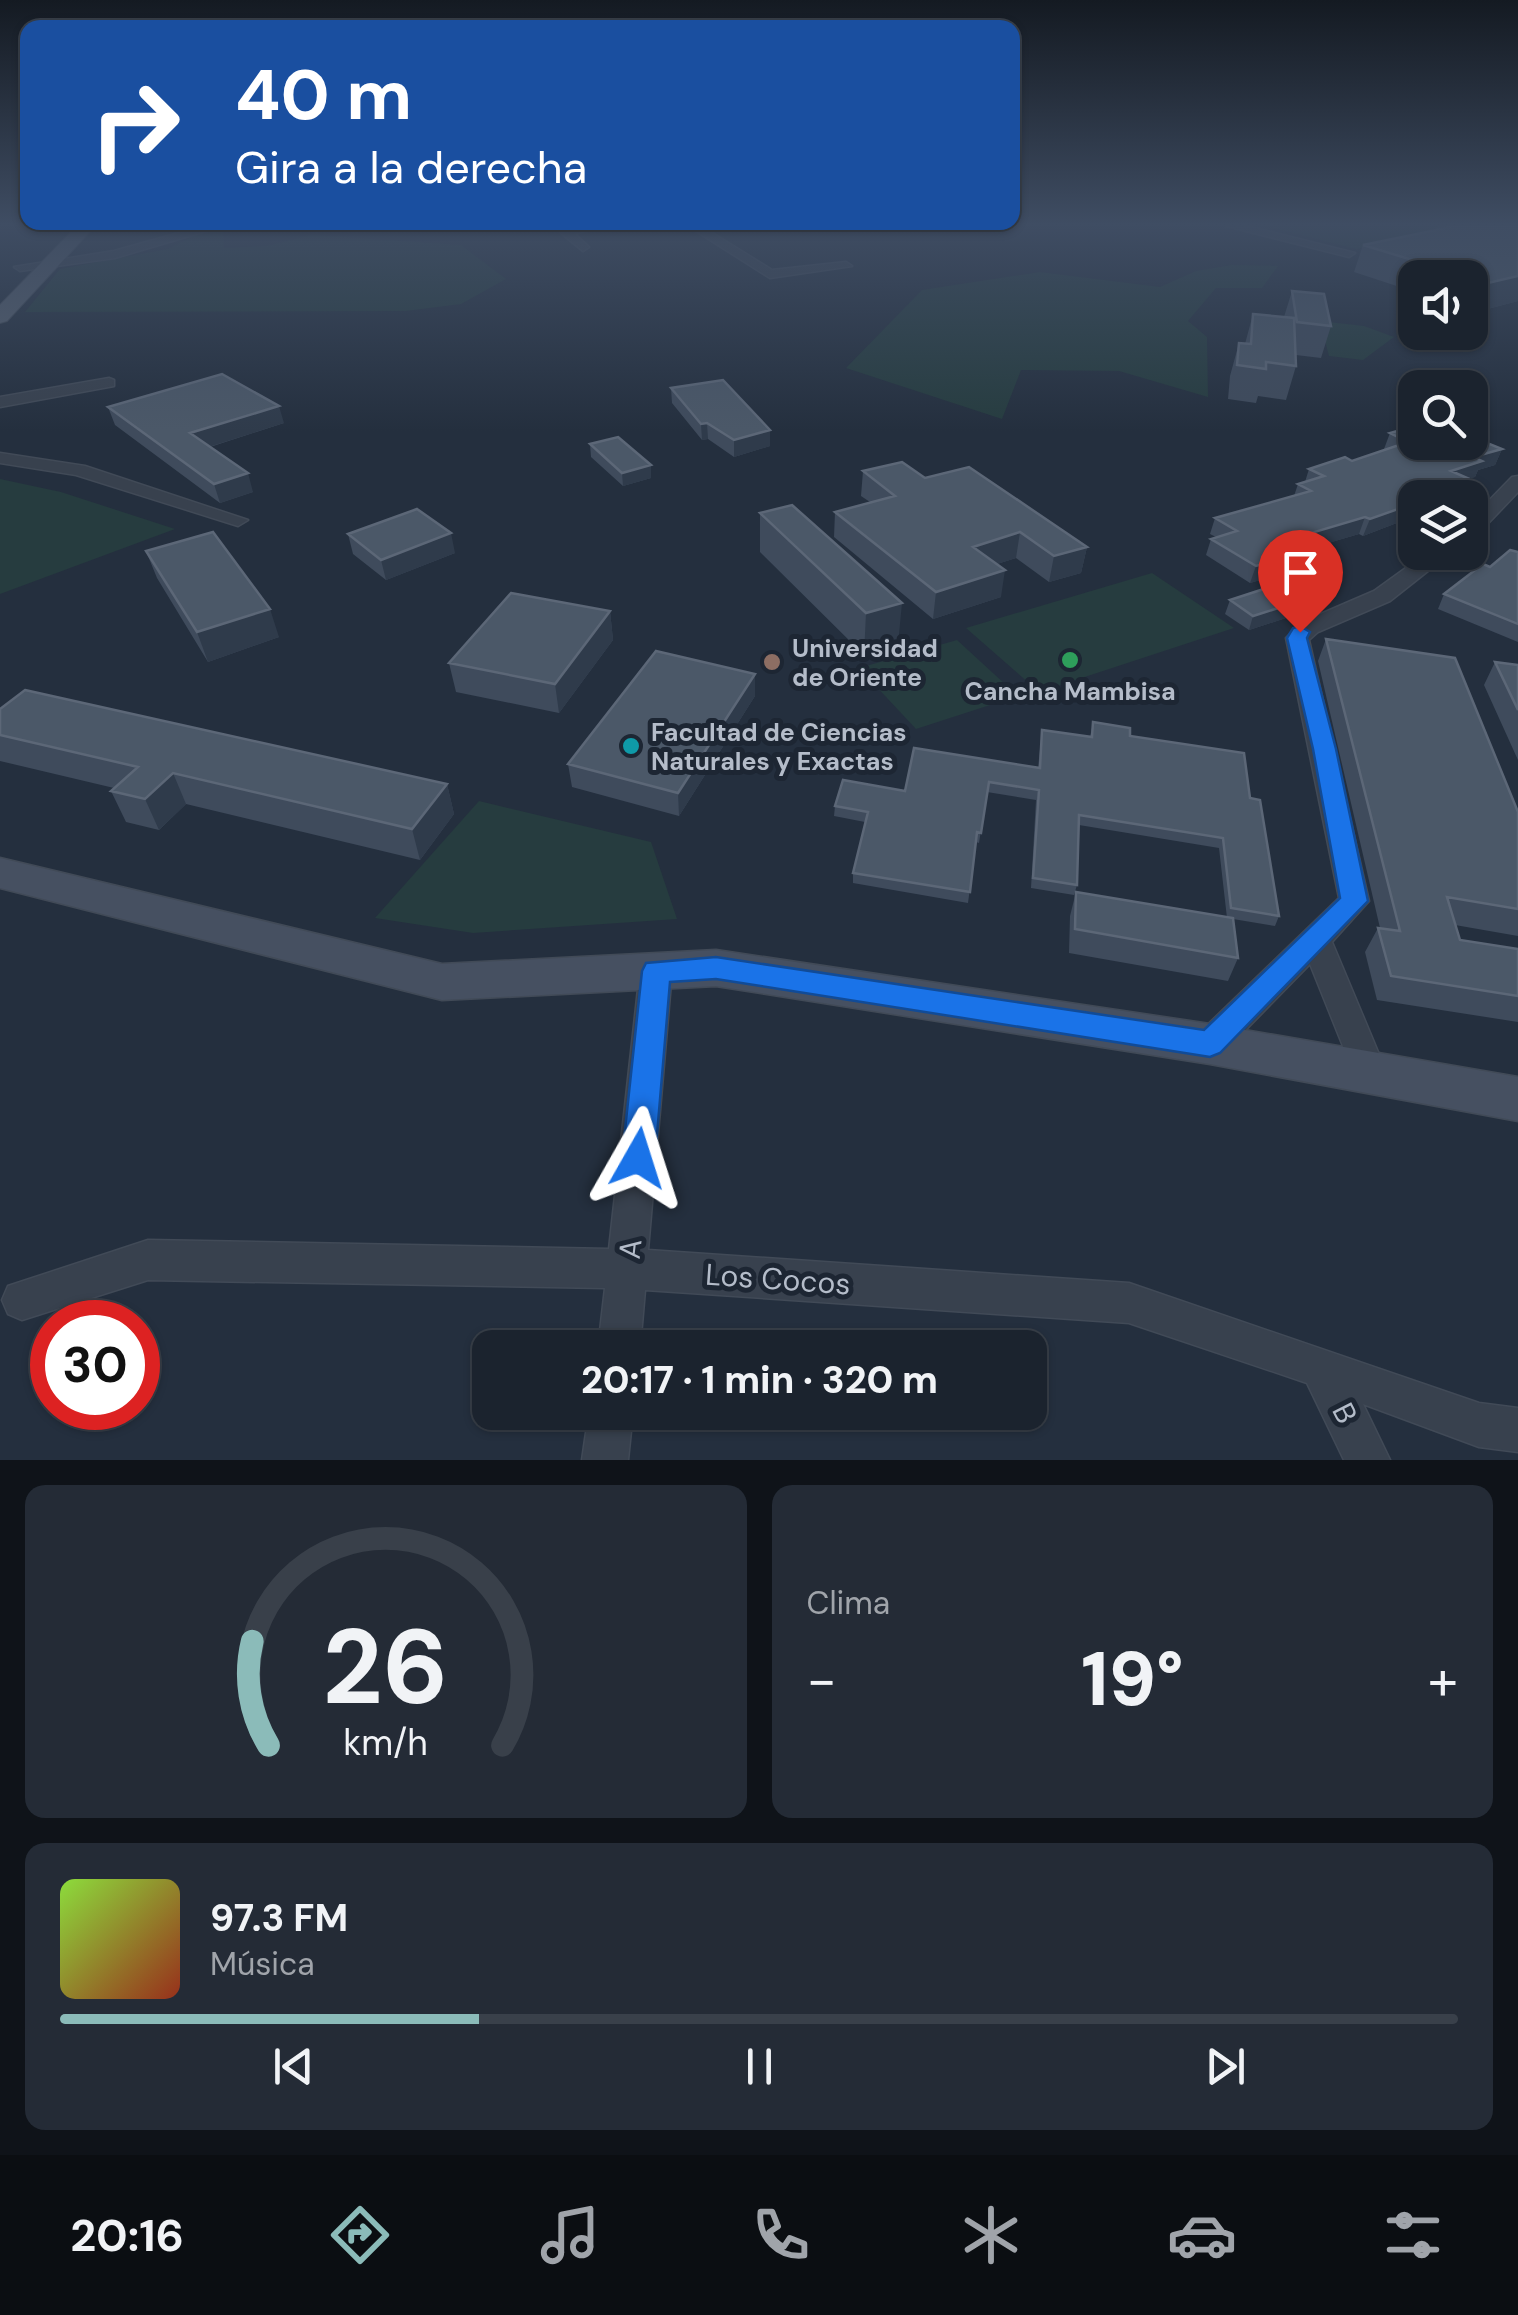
<!DOCTYPE html>
<html lang="es">
<meta charset="utf-8">
<style>
:root{--surface:#1b232e;--page:#242b36;--text:#f1f3f6;--muted:#a0a4aa;--line:#39404a;--accent:#8bbbb9}
body{margin:0;font-family:"DM Sans",sans-serif;background:var(--page);color:var(--text);height:100vh;display:flex;flex-direction:column;font-size:38px;white-space:nowrap}
*{box-sizing:border-box;margin:0}
p{font-size:32px;color:var(--muted)}
.icon{flex:none;width:55px;height:55px;fill:none;stroke:currentColor;stroke-width:2;stroke-linecap:round;stroke-linejoin:round}
.map{position:relative;height:1460px;overflow:hidden}
.drawer{display:flex;flex-direction:column;gap:25px;padding:25px;background:#0f1319;flex:1}
.drawer>*{flex:none}
.hud{position:absolute;left:20px;top:20px;width:1000px;height:210px;border-radius:20px;box-shadow:0 2px 8px #0004,0 0 0 2px var(--line);background:#1a4fa0;color:#fff;overflow:hidden}
.fabs{position:absolute;left:1398px;top:260px;display:grid;gap:20px}
.fabs a{display:grid;place-items:center;width:90px;height:90px;border-radius:20px;background:var(--surface);box-shadow:0 2px 8px #0004,0 0 0 2px var(--line);font-size:50px}
.speed{position:absolute;left:30px;top:1300px;display:flex;gap:20px;font-size:50px;font-weight:700;text-align:center}
.speed>*{display:grid;place-content:center;width:130px;height:130px;border-radius:50%;background:var(--surface);box-shadow:0 2px 8px #0004,0 0 0 2px var(--line);line-height:1}
.speed .limit{border:15px solid #d22;background:#fff;color:#111}
.pin{position:absolute;display:grid;place-items:center;width:85px;height:85px;color:#fff;margin:-102px -42px;border-radius:50% 50% 50% 0;rotate:-45deg;box-shadow:0 0 10px #0007}
.pin .icon{rotate:45deg}
.me{position:absolute;width:110px;margin:-55px;rotate:6deg;stroke-linejoin:round;filter:drop-shadow(0 0 8px #0008)}
.turn{display:flex;align-items:center;gap:35px;height:210px;padding:0 50px;font-size:45px}
.turn .icon{width:130px;height:130px;stroke-width:2.5}
.turn b{display:block;font-size:70px;line-height:85px}
.big{font-size:75px;font-weight:800;line-height:1.1}
.drawer .tile{flex:1;display:flex;flex-direction:column;justify-content:center;gap:15px;min-width:0;padding:0 35px;border-radius:20px;background:var(--page)}
.drawer .dial{align-items:center;gap:0}
.dial svg{height:260px;overflow:visible;fill:none;stroke:var(--line);stroke-width:7;stroke-linecap:round;text-anchor:middle}
.dial text{fill:var(--text);stroke:none}
.song{display:flex;align-items:center;gap:30px}
.cover{width:120px;height:120px;border-radius:15px;background:linear-gradient(135deg,hsl(90 70% 55%),hsl(10 70% 35%))}
.played{height:10px;border-radius:5px;background:linear-gradient(90deg,var(--accent) 30%,var(--line) 30%)}
.keys{display:flex;justify-content:space-around;direction:ltr}
.heat{display:flex;justify-content:space-between;align-items:center;font-size:55px;direction:ltr}
.drawer .tiles{flex:1;display:grid;gap:25px;grid-template-columns:1fr 1fr}
.tile:last-child{grid-column:span 2}
.trip{position:absolute;left:472px;top:1330px;width:575px;height:100px;border-radius:20px;background:var(--surface);box-shadow:0 2px 8px #0004,0 0 0 2px var(--line);font-weight:800;line-height:100px;text-align:center}
.tabs{display:flex;height:160px;justify-content:space-around;align-items:center;background:#0b0e12;color:var(--muted)}
.tabs .icon{width:70px;height:70px}
.tabs .current{color:var(--accent)}
.tabs b{font-size:45px;color:var(--text)}
.map>svg:first-child{display:block}
.green{fill:#263c3f}
.lines{fill:none;stroke-linecap:round;stroke-linejoin:round}
.minor-casing{stroke:#414a57;stroke-width:3}
.secondary-casing{stroke:#414a57;stroke-width:3}
.primary-casing{stroke:#414a57;stroke-width:2}
.minor{fill:#38414e;fill-rule:evenodd}
.secondary{fill:#465061;fill-rule:evenodd}
.primary{fill:#56606e;fill-rule:evenodd}
.wall{fill:#3f4b5c}
.shaded-wall{fill:#2f3b4b}
.building{fill:#4b5868;stroke:#5c6777;stroke-width:2.5}
.route{fill:#1a73e8;stroke:#114b97;stroke-width:2.5}
.leisure-dot{fill:#2e9e5b;stroke:#1d2633;stroke-width:4}
.education-dot{fill:#8d6e63;stroke:#1d2633;stroke-width:4}
.culture-dot{fill:#0f9aa8;stroke:#1d2633;stroke-width:4}
.labels{text-anchor:middle;dominant-baseline:central;stroke-width:10;stroke-linejoin:round;paint-order:stroke}
.poi-label{font-size:25px;font-weight:bold;fill:#b4bcc9;stroke:#1d2633;text-anchor:start}
.near-street-label{font-size:30px;fill:#b4bcc9;stroke:#1d2633}
</style>
<div class="map">
<svg width="1518" height="1460" viewBox="0 0 1518 1460">
<rect width="100%" height="100%" fill="#242f3e"/>
<path class="green" d="M 1266,226 L 1482,226 L 1356,249 Z
M 223,229 L 224,248 L 267,246 L 311,235 L 461,245 L 506,279 L 461,304 L 406,311 L 25,312 L 60,269 L 168,249 L 195,235 Z
M 1232,265 L 1278,266 L 1262,288 L 1216,288 L 1188,321 L 1207,337 L 1208,397 L 1119,371 L 1021,370 L 1002,419 L 846,368 L 922,290 L 1040,272 L 1160,287 L 1196,271 Z
M 1320,321 L 1364,326 L 1394,337 L 1363,360 L 1329,356 Z
M 0,479 L 61,492 L 175,529 L 0,594 Z
M 1152,573 L 1234,628 L 1039,692 L 966,628 Z
M 957,640 L 1018,696 L 916,729 L 859,668 Z
M 479,801 L 651,842 L 677,919 L 473,933 L 375,918 Z"/>
<g class="lines">
<defs>
<path id="minor" d="M 204,226 L 223,226 L 115,258 L 20,271 L 14,267 L 114,251 Z
M 580,226 L 600,226 L 575,234 L 589,247 L 583,251 L 561,233 Z
M 688,226 L 701,226 L 772,270 L 846,262 L 852,266 L 770,278 Z
M 1226,226 L 1247,226 L 1355,253 L 1349,257 Z
M 109,378 L 114,380 L 114,386 L 0,407 L 0,397 Z
M 0,453 L 85,466 L 248,520 L 238,526 L 76,475 L 0,463 Z
M 1518,476 L 1518,492 L 1477,535 L 1470,537 L 1470,520 L 1512,477 Z
M 1428,552 L 1452,552 L 1390,601 L 1318,632 L 1309,640 L 1369,901 L 1332,942 L 1386,1071 L 1381,1081 L 1369,1086 L 1357,1081 L 1310,964 L 1222,1054 L 1210,1058 L 1198,1054 L 1193,1044 L 1198,1034 L 1339,898 L 1286,638 L 1302,622 L 1374,591 Z
M 656,958 L 667,962 L 672,971 L 648,1250 L 1129,1283 L 1479,1403 L 1518,1408 L 1518,1452 L 1479,1447 L 1363,1404 L 1390,1460 L 1344,1460 L 1307,1383 L 1129,1323 L 645,1290 L 640,1348 L 598,1348 L 605,1288 L 148,1280 L 22,1320 L 8,1314 L 2,1300 L 8,1286 L 148,1240 L 609,1249 L 640,971 L 645,962 Z
M 589,1412 L 633,1412 L 628,1460 L 582,1460 Z"/>
<path id="secondary" d="M 0,858 L 442,964 L 716,950 L 1210,1024 L 1518,1077 L 1518,1121 L 1210,1064 L 716,986 L 442,1000 L 0,888 Z"/>
<path id="primary" d="M 77,226 L 95,226 L 7,321 L 0,323 L 0,305 Z"/>
</defs>
<use href="#minor" class="minor-casing"/>
<use href="#secondary" class="secondary-casing"/>
<use href="#primary" class="primary-casing"/>
<use href="#minor" class="minor"/>
<use href="#secondary" class="secondary"/>
<use href="#primary" class="primary"/>
</g>
<path class="wall" d="M 1438,226 L 1518,226 L 1518,301 L 1476,312 L 1470,310 L 1470,278 L 1415,278 L 1415,292 L 1354,272 L 1363,245 L 1437,230 Z
M 1292,291 L 1331,326 L 1321,358 L 1296,355 L 1296,366 L 1286,400 L 1258,396 L 1256,403 L 1228,399 L 1230,376 L 1239,343 L 1245,344 L 1253,314 L 1284,317 Z
M 671,388 L 770,430 L 770,446 L 734,457 L 708,439 L 702,440 L 672,403 Z
M 108,407 L 284,423 L 210,447 L 253,492 L 220,503 L 115,425 Z
M 1390,433 L 1502,449 L 1495,465 L 1478,470 L 1475,477 L 1466,479 L 1460,494 L 1450,498 L 1415,498 L 1415,516 L 1363,536 L 1359,534 L 1311,548 L 1313,549 L 1307,566 L 1250,583 L 1206,555 L 1211,539 L 1216,537 L 1210,534 L 1215,518 L 1294,496 L 1298,484 L 1305,482 L 1309,469 L 1352,461 L 1385,449 L 1384,449 Z
M 590,444 L 651,465 L 651,478 L 623,486 L 591,457 Z
M 863,471 L 925,478 L 1087,547 L 1081,573 L 1049,582 L 1016,558 L 997,564 L 1001,597 L 933,619 L 834,537 L 835,512 L 870,502 L 861,496 Z
M 792,505 L 898,645 L 864,655 L 760,552 L 760,513 Z
M 348,534 L 455,553 L 386,580 L 353,554 Z
M 146,551 L 279,637 L 208,662 L 157,578 Z
M 1518,553 L 1518,642 L 1438,609 L 1444,594 L 1490,567 Z
M 1230,600 L 1289,617 L 1249,630 L 1225,614 Z
M 610,611 L 613,640 L 559,713 L 456,692 L 449,663 Z
M 1326,639 L 1518,812 L 1518,936 L 1455,925 L 1460,940 L 1518,949 L 1518,1022 L 1377,1000 L 1365,952 L 1378,928 L 1380,928 L 1318,661 Z
M 1495,662 L 1518,665 L 1518,760 L 1484,685 Z
M 755,674 L 755,696 L 679,816 L 572,787 L 568,764 Z
M 0,709 L 447,784 L 454,814 L 420,860 L 186,804 L 159,830 L 126,822 L 111,791 L 114,788 L 0,761 Z
M 1093,722 L 1130,736 L 1250,798 L 1279,916 L 1275,926 L 1233,919 L 1238,958 L 1228,981 L 1069,953 L 1070,916 L 1076,892 L 1227,918 L 1219,848 L 1079,825 L 1077,885 L 1074,895 L 1031,888 L 1036,800 L 987,792 L 979,843 L 976,842 L 968,903 L 853,883 L 853,873 L 865,822 L 834,816 L 835,806 L 905,791 L 1038,768 L 1042,730 L 1090,737 Z"/>
<path class="shaded-wall" d="M 1518,276 L 1518,301 L 1476,312 L 1488,283 Z
M 279,406 L 284,423 L 196,451 L 190,433 Z
M 707,423 L 708,439 L 702,440 L 701,424 Z
M 770,430 L 770,446 L 734,457 L 734,440 Z
M 1502,449 L 1495,465 L 1478,470 L 1475,477 L 1466,479 L 1460,494 L 1450,498 L 1429,498 L 1451,471 L 1473,457 Z
M 651,465 L 651,478 L 623,486 L 622,473 Z
M 248,473 L 253,492 L 220,503 L 214,484 Z
M 1415,503 L 1415,516 L 1363,536 L 1370,519 Z
M 1365,517 L 1359,534 L 1288,555 L 1294,538 Z
M 1020,532 L 1016,558 L 969,573 L 973,547 Z
M 451,533 L 455,553 L 386,580 L 381,560 Z
M 1087,547 L 1081,573 L 1049,582 L 1054,556 Z
M 1313,549 L 1307,566 L 1250,583 L 1256,566 Z
M 1005,570 L 1001,597 L 933,619 L 936,592 Z
M 902,603 L 898,645 L 864,655 L 866,613 Z
M 1294,603 L 1289,617 L 1249,630 L 1253,616 Z
M 270,609 L 279,637 L 208,662 L 197,632 Z
M 610,611 L 613,640 L 559,713 L 555,684 Z
M 755,674 L 755,696 L 679,816 L 678,793 Z
M 173,773 L 186,804 L 159,830 L 145,799 Z
M 447,784 L 454,814 L 420,860 L 412,829 Z"/>
<path class="building" d="M 1447,226 L 1518,226 L 1518,276 L 1488,283 L 1363,245 L 1451,227 Z
M 1292,291 L 1324,294 L 1331,326 L 1297,322 Z
M 1253,314 L 1294,318 L 1296,366 L 1266,362 L 1266,369 L 1237,365 L 1239,343 L 1251,344 Z
M 222,374 L 279,406 L 190,433 L 248,473 L 214,484 L 108,407 Z
M 723,380 L 770,430 L 734,440 L 707,423 L 701,424 L 671,388 Z
M 1415,426 L 1415,442 L 1470,442 L 1470,436 L 1502,449 L 1473,457 L 1482,461 L 1451,471 L 1467,478 L 1442,487 L 1449,490 L 1429,498 L 1415,498 L 1415,503 L 1370,519 L 1365,517 L 1294,538 L 1313,549 L 1256,566 L 1211,539 L 1237,531 L 1215,518 L 1311,491 L 1298,484 L 1324,476 L 1309,469 L 1345,457 L 1352,461 L 1408,442 L 1390,433 Z
M 618,437 L 651,465 L 622,473 L 590,444 Z
M 902,462 L 925,478 L 969,467 L 1087,547 L 1054,556 L 1020,532 L 973,547 L 1005,570 L 936,592 L 835,512 L 895,496 L 863,471 Z
M 792,505 L 902,603 L 866,613 L 760,513 Z
M 417,509 L 451,533 L 381,560 L 348,534 Z
M 213,532 L 270,609 L 197,632 L 146,551 Z
M 1510,550 L 1518,552 L 1518,624 L 1444,594 L 1483,564 L 1490,567 Z
M 1270,587 L 1294,603 L 1253,616 L 1230,600 Z
M 511,593 L 610,611 L 555,684 L 449,663 Z
M 1326,639 L 1455,658 L 1518,812 L 1518,909 L 1447,897 L 1460,940 L 1518,949 L 1518,996 L 1391,976 L 1378,928 L 1400,931 Z
M 656,651 L 755,674 L 678,793 L 568,764 Z
M 1495,662 L 1518,665 L 1518,710 Z
M 25,690 L 447,784 L 412,829 L 173,773 L 145,799 L 111,791 L 138,767 L 0,735 L 0,709 Z
M 1093,722 L 1130,728 L 1130,736 L 1244,753 L 1250,798 L 1260,800 L 1279,916 L 1231,908 L 1223,838 L 1079,815 L 1077,885 L 1033,878 L 1039,790 L 989,782 L 981,833 L 977,832 L 970,892 L 853,873 L 868,812 L 835,806 L 843,780 L 905,791 L 914,748 L 1040,768 L 1042,730 L 1092,737 Z
M 1076,892 L 1233,918 L 1238,958 L 1075,929 Z"/>
<linearGradient id="sky" x2="0" y2="1"><stop stop-color="#141a22"/><stop offset="0.52" stop-color="#3f4d63"/><stop offset="1" stop-color="#3f4d63" stop-opacity="0"/></linearGradient>
<rect width="1518" height="431" fill="url(#sky)"/>
<path class="route" d="M 1300,626 L 1310,632 L 1307,638 L 1336,749 L 1368,901 L 1220,1053 L 1210,1057 L 716,979 L 670,982 L 655,1158 L 650,1168 L 638,1173 L 627,1168 L 622,1158 L 642,971 L 646,963 L 716,957 L 1204,1030 L 1340,898 L 1313,749 L 1287,638 L 1293,628 Z"/>
<circle class="leisure-dot" cx="1070" cy="660" r="10"/>
<circle class="education-dot" cx="772" cy="662" r="10"/>
<circle class="culture-dot" cx="631" cy="746" r="10"/>
<g class="labels">
<g class="poi-label">
<text x="792" y="648">Universidad<tspan x="792" dy="29">de Oriente</tspan></text>
<text x="1070" y="691" text-anchor="middle">Cancha Mambisa</text>
<text x="651" y="732">Facultad de Ciencias<tspan x="651" dy="29">Naturales y Exactas</tspan></text>
</g>
<g class="near-street-label">
<text transform="translate(630 1249) rotate(-84)">A</text>
<text transform="translate(778 1279) rotate(4)">Los Cocos</text>
<text transform="translate(1345 1413) rotate(63)">B</text>
</g>
</g>
</svg>
<div class="fabs">
<a><svg class="icon" aria-label="sound" viewBox="0 0 24 24"><path d="M4 9h4l5-4v14l-5-4H4zM17 9q2 3 0 6"/></svg></a>
<a><svg class="icon" aria-label="search" viewBox="0 0 24 24"><circle cx="10" cy="10" r="6"/><path d="M15 15l6 6"/></svg></a>
<a><svg class="icon" aria-label="layers" viewBox="0 0 24 24"><path d="M12 4l9 5-9 5-9-5zM3 14l9 5 9-5"/></svg></a>
</div>
<div class="speed"><div class="limit">30</div></div>
<div class="pin" style="left:1300px;top:632px;background:#d93025"><svg class="icon" aria-label="arrive" viewBox="0 0 24 24"><path d="M6 21V4h12l-3 4 3 4H6"/></svg></div>
<svg class="me" style="left:638px;top:1158px" viewBox="-20 -20 40 40"><path d="M0-17L14 15 0 8-14 15z" fill="#1a73e8" stroke="#fff" stroke-width="4"/></svg>
<div class="trip">20:17 · 1 min · 320 m</div>
<div class="hud">
<div class="turn"><svg class="icon" aria-label="right" viewBox="0 0 24 24"><path d="M7 20v-9h11M14 6l5 5-5 5"/></svg><div><b>40 m</b>Gira a la derecha</div></div>
</div>
</div>
<section class="drawer">
<div class="tiles">
<div class="tile dial"><svg viewBox="0 0 100 80">
<path d="M14 69A42 42 0 1 1 86 69"/>
<path d="M14 69A42 42 0 0 1 9 37" stroke="#8bbbb9"/>
<text x="50" y="56" font-size="32" font-weight="700">26</text>
<text x="50" y="72" font-size="11">km/h</text>
</svg></div>
<div class="tile"><p>Clima</p>
<div class="heat"><a>−</a><b class="big">19°</b><a>+</a></div>
</div>
<div class="tile">
<div class="song"><i class="cover"></i><div><b>97.3 FM</b><p>Música</p></div></div>
<div class="played"></div>
<div class="keys"><svg class="icon" aria-label="previous" viewBox="0 0 24 24"><path d="M18 5L8 12l10 7zM5 5v14"/></svg><svg class="icon" aria-label="pause" viewBox="0 0 24 24"><path d="M8 5v14M16 5v14"/></svg><svg class="icon" aria-label="next" viewBox="0 0 24 24"><path d="M6 5l10 7-10 7zM19 5v14"/></svg></div>
</div>
</div>
</section>
<nav class="tabs">
<b>20:16</b>
<svg class="icon current" aria-label="directions" viewBox="0 0 24 24"><path d="M12 3l9 9-9 9-9-9zM9 14v-3h6M13 9l2 2-2 2"/></svg>
<svg class="icon" aria-label="music" viewBox="0 0 24 24"><path d="M9 18V5l10-2v13"/><circle cx="6" cy="18" r="3"/><circle cx="16" cy="16" r="3"/></svg>
<svg class="icon" aria-label="phone" viewBox="0 0 24 24"><path d="M5 4h4l2 5-3 2q2 4 5 5l2-3 5 2v4C11 20 4 13 5 4z"/></svg>
<svg class="icon" aria-label="climate" viewBox="0 0 24 24"><path d="M12 3v18M4 7l16 10M4 17L20 7"/></svg>
<svg class="icon" aria-label="car" viewBox="0 0 24 24"><path d="M5 17H2v-5l4-1 3-4h7l3 4 3 1v5h-3M9 17h6M6 11h13"/><circle cx="7" cy="17" r="2"/><circle cx="17" cy="17" r="2"/></svg>
<svg class="icon" aria-label="filters" viewBox="0 0 24 24"><path d="M4 7h16M4 17h16"/><circle cx="9" cy="7" r="2"/><circle cx="15" cy="17" r="2"/></svg>
</nav>
